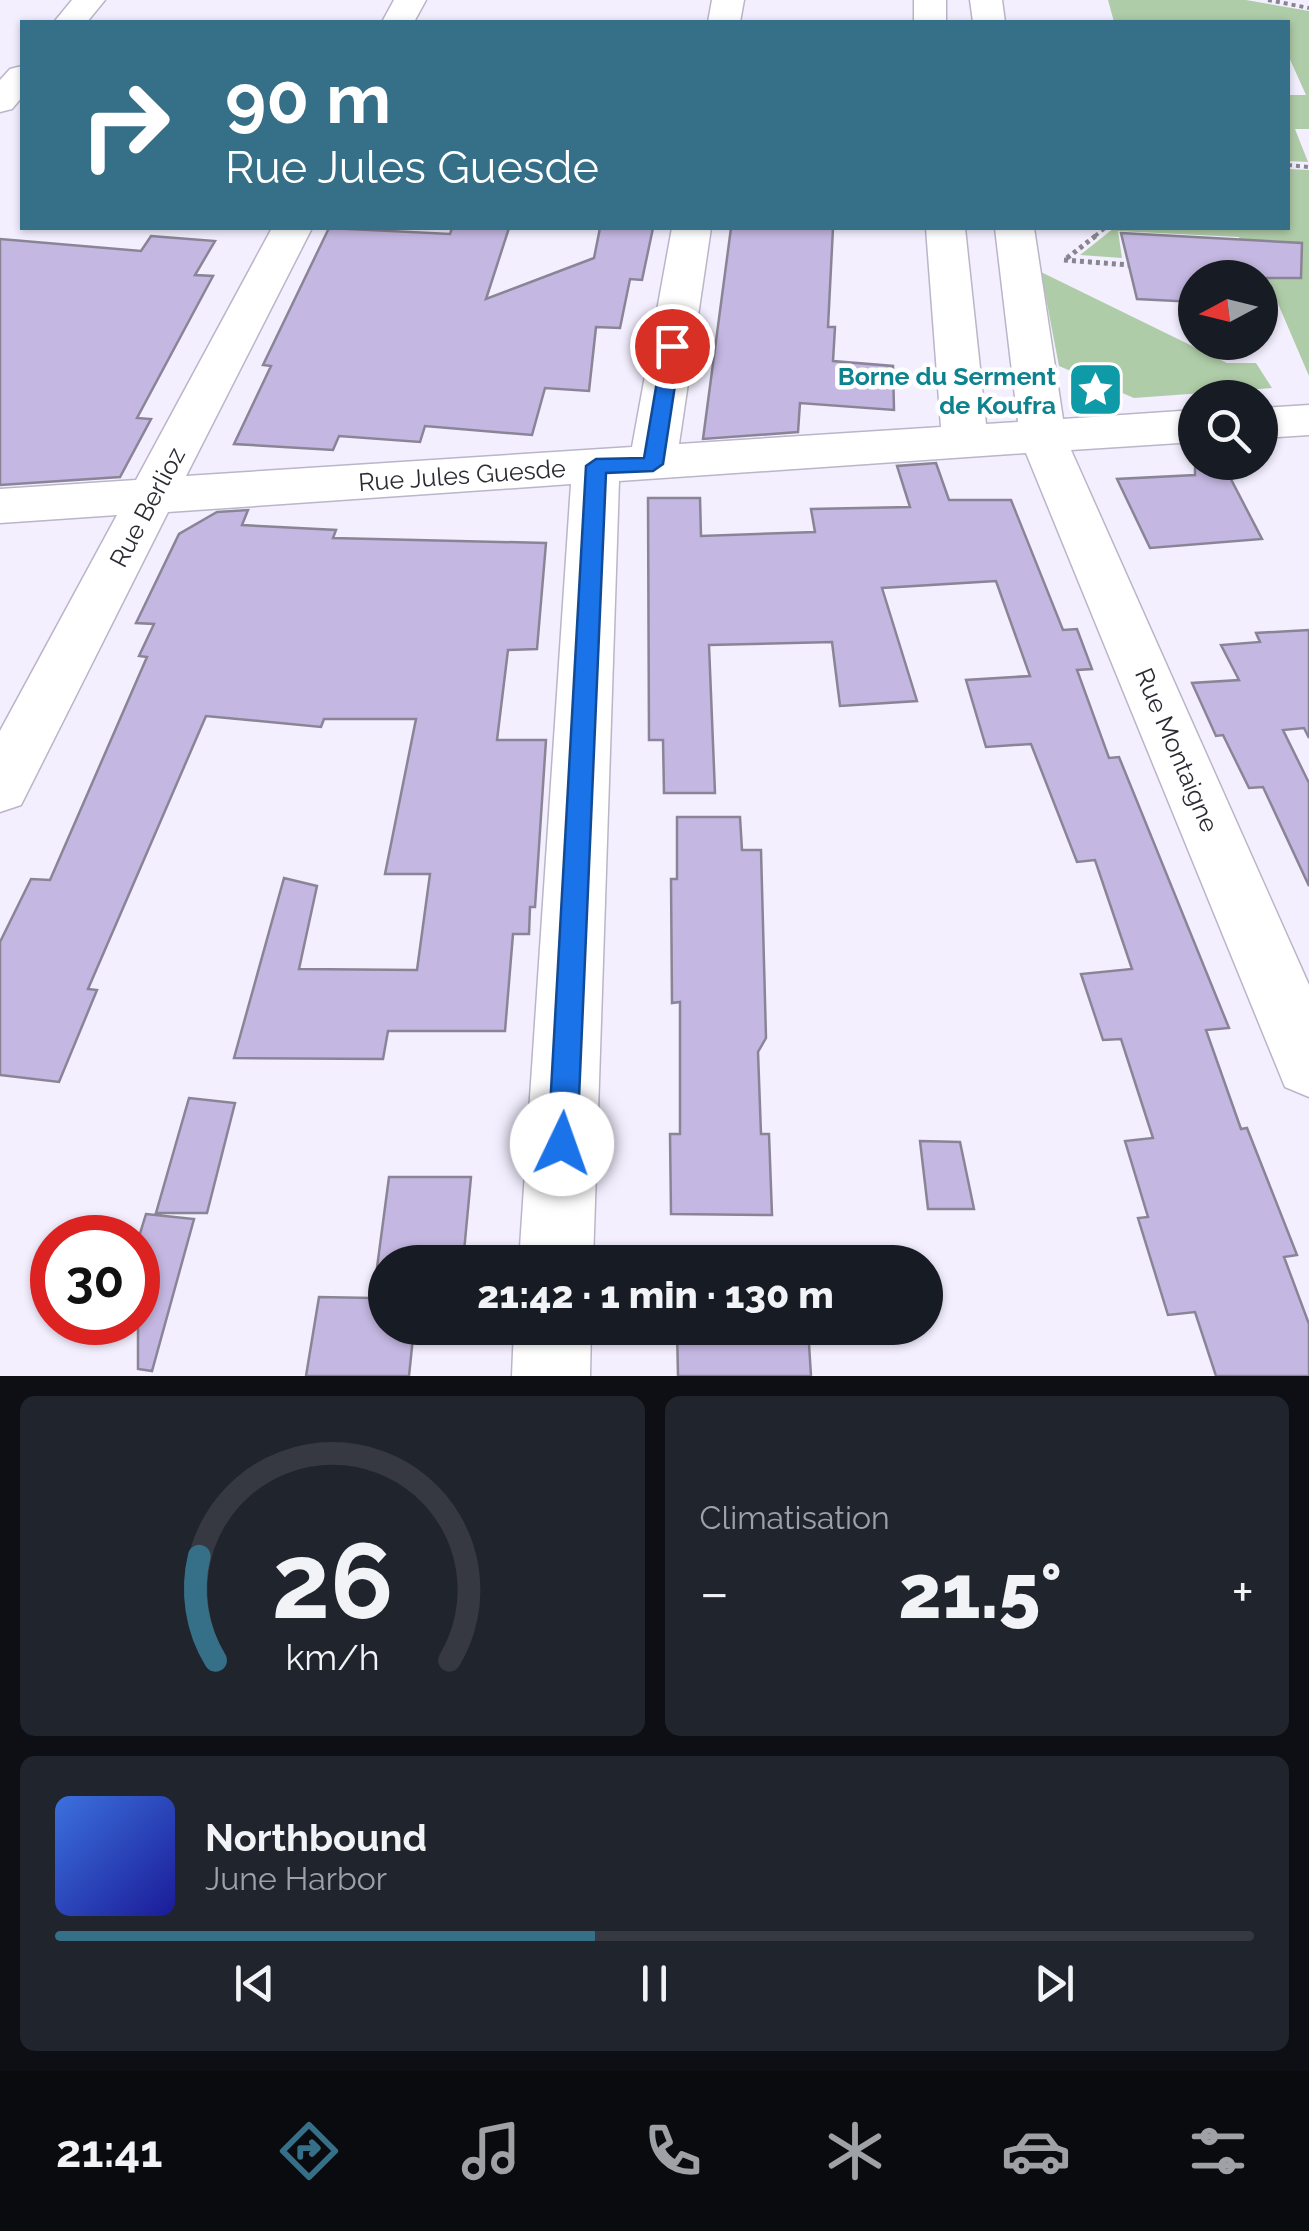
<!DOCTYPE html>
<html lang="fr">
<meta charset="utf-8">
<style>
:root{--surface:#171b24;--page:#20242c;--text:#f1f3f6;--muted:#9ea1a6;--line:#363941;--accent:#366f88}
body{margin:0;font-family:Raleway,sans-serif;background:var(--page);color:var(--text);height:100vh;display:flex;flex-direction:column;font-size:38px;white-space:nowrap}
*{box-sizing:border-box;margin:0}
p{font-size:32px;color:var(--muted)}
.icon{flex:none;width:55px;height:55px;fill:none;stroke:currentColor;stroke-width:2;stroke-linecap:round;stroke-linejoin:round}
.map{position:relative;height:1376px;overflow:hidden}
.drawer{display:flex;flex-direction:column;gap:20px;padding:20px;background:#0d0f14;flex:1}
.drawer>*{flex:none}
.guide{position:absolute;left:20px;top:20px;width:1270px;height:210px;border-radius:0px;box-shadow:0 2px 8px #0004;background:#366f88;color:#fff;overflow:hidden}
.needle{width:65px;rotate:263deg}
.fabs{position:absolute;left:1178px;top:260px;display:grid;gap:20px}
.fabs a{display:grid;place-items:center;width:100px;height:100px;border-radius:50%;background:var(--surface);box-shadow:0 2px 8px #0004;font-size:50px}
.speed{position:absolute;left:30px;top:1215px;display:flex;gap:20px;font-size:50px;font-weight:700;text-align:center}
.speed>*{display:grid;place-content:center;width:130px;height:130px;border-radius:50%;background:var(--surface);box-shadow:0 2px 8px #0004;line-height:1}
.speed .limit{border:15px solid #d22;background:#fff;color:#111}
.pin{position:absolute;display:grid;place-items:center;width:85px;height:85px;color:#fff;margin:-42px;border:5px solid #fff;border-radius:50%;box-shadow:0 2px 10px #0007}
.me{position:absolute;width:110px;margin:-55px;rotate:3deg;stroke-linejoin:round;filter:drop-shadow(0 0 8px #0008)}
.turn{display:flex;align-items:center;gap:35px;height:210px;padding:0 40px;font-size:45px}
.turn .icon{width:130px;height:130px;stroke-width:2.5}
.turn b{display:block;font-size:70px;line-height:85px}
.big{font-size:75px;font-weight:800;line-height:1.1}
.drawer .card{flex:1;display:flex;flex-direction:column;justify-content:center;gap:15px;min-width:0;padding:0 35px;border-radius:15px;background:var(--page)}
.drawer .dial{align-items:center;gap:0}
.dial svg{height:260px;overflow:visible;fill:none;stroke:var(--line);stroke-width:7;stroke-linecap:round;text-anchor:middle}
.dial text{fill:var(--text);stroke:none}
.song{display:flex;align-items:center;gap:30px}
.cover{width:120px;height:120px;border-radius:15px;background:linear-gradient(135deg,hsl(220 70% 55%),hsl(240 70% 35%))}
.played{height:10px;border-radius:5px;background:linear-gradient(90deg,var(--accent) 45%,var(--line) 45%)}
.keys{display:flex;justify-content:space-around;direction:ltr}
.heat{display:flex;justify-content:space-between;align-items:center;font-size:55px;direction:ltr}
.drawer .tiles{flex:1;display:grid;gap:20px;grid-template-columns:1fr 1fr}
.card:last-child{grid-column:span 2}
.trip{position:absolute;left:368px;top:1245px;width:575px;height:100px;border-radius:50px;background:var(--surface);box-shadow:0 2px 8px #0004;font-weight:800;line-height:100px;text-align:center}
.tabs{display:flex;height:160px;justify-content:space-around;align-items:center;background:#090b0e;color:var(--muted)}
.tabs .icon{width:70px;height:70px}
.tabs .active{color:var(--accent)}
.tabs b{font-size:45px;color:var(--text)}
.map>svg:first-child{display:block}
.green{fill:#afcca8}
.building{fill:#c4b7e1;stroke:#8a8596;stroke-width:2.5}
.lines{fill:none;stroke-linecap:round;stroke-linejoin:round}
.minor-casing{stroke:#bbb5c8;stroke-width:3}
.path-far1{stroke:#888590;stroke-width:4;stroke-dasharray:4 4;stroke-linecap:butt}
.path{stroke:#888590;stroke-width:5;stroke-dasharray:4 4;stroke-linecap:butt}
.minor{fill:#fff;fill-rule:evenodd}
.route{fill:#1a73e8;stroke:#114b97;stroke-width:2.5}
.labels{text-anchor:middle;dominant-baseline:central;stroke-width:9;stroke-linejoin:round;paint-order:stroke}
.culture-label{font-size:25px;font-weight:bold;fill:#0d838f;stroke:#fff;text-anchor:end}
.street-label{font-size:25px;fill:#2c2a32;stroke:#fff}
</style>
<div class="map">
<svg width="1309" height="1376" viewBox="0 0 1309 1376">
<rect width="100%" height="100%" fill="#f3efff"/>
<path class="green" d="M 1108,0 L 1246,0 L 1309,11 L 1309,129 L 1295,129 L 1308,162 L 1288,161 L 1288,95 L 1306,95 L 1288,55 L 1288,22 L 1114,22 Z
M 1288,169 L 1309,170 L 1309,376 L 1276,299 L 1261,298 L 1260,278 L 1254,277 L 1239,237 L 1118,231 L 1122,258 L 1080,255 L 1114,228 L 1288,228 Z
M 1041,272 L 1227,363 L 1256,363 L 1272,388 L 1134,398 L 1059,366 Z"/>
<path class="building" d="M 329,228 L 450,234 L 452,228 L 509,228 L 486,299 L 594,258 L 600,228 L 653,228 L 642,280 L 630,279 L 620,328 L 596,327 L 589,391 L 545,388 L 532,435 L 425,426 L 420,442 L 339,436 L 333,450 L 234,444 L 271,366 L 263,365 Z
M 731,228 L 833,228 L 828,327 L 835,327 L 833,361 L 893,366 L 894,410 L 800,403 L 798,432 L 703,439 Z
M 1121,233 L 1302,243 L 1301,278 L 1195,278 L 1195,302 L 1137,299 Z
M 151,236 L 215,241 L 195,275 L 213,276 L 137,418 L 151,419 L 120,477 L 0,485 L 0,239 L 141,251 Z
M 1195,454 L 1195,462 L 1222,462 L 1262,539 L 1150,548 L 1117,479 L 1195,475 Z
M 936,463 L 949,500 L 1011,500 L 1063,630 L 1077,629 L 1092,669 L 1077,670 L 1109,758 L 1119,757 L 1229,1028 L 1206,1030 L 1241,1129 L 1247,1128 L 1297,1255 L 1284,1257 L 1309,1324 L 1309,1376 L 1216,1376 L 1195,1312 L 1168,1315 L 1138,1218 L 1148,1217 L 1125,1141 L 1153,1138 L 1121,1039 L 1103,1040 L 1081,974 L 1132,969 L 1095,860 L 1077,862 L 1031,744 L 986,747 L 966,680 L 1030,676 L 996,581 L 882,588 L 917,701 L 840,706 L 832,642 L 709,645 L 715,793 L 664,793 L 663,740 L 649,740 L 648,498 L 700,498 L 701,536 L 815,532 L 811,509 L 910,507 L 897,466 Z
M 248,510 L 242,525 L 336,530 L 333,538 L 546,543 L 537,649 L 508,650 L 497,740 L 546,740 L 535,907 L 530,907 L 529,934 L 513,934 L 505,1031 L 388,1031 L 383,1059 L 234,1058 L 284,878 L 317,886 L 299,969 L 417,970 L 430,874 L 385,874 L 416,719 L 324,719 L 321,727 L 206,716 L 88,989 L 97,990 L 59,1082 L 0,1075 L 0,942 L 31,879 L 50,880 L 147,657 L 139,656 L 154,624 L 136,623 L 179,534 L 217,512 Z
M 1309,630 L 1309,738 L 1304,728 L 1283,730 L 1309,783 L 1309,886 L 1263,787 L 1249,788 L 1223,735 L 1216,736 L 1192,683 L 1239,680 L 1221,645 L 1260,642 L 1256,633 Z
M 677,817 L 740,817 L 742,850 L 761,850 L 766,1038 L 758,1052 L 761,1134 L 769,1134 L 772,1215 L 671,1214 L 670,1134 L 680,1134 L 680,1002 L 672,1003 L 671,879 L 677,879 Z
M 189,1098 L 235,1103 L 207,1213 L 156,1213 Z
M 920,1141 L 960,1142 L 974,1209 L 928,1209 Z
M 389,1177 L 471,1177 L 463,1262 L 385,1262 L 385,1328 L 414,1328 L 409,1376 L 306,1376 L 319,1297 L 373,1298 Z
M 146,1214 L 194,1219 L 152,1371 L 138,1369 L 138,1240 Z
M 677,1328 L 808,1328 L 811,1376 L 678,1376 Z"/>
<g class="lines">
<defs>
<path id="minor" d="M 72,0 L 105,0 L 87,22 L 54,22 Z
M 394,0 L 426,0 L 414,22 L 382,22 Z
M 712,0 L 744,0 L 740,22 L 708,22 Z
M 914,0 L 946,0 L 946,22 L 914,22 Z
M 970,0 L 1002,0 L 1005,22 L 973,22 Z
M 22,66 L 22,97 L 12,109 L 0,112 L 0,80 L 10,69 Z
M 272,228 L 312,228 L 186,476 L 632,447 L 672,228 L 711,228 L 679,444 L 941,427 L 926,228 L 965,228 L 986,424 L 1018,422 L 995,228 L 1034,228 L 1063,419 L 1195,410 L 1195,442 L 1071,450 L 1309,985 L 1309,1097 L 1285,1087 L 1026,453 L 619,481 L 593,1262 L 519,1262 L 571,484 L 168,512 L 21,805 L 0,812 L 0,731 L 117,515 L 0,523 L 0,489 L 136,480 Z
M 1309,405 L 1309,435 L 1260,438 L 1260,408 Z
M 514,1328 L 591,1328 L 590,1376 L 512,1376 Z"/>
</defs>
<use href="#minor" class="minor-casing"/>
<path class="path-far1" d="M 1268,0 L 1309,8
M 1288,165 L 1309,167
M 1095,236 L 1105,228"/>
<path class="path" d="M 1067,258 L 1098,234
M 1064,260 L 1129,265"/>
<use href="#minor" class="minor"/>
</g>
<path class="route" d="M 672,340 L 681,346 L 663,464 L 653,471 L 606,473 L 577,1144 L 573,1154 L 562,1158 L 552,1154 L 548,1144 L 586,466 L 596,459 L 644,458 L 663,346 Z"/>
<defs>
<symbol id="sight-square" viewBox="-11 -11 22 22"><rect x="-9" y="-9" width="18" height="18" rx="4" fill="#0f9aa8" stroke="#fff"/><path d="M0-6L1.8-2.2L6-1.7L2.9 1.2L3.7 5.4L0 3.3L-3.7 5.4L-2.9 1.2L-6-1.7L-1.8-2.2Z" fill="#fff"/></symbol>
</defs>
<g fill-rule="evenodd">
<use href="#sight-square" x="1064" y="358" width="63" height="63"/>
</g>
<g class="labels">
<g class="culture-label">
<text x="1056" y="376">Borne du Serment<tspan x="1056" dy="29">de Koufra</tspan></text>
</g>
<g class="street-label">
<text transform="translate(462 475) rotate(-4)">Rue Jules Guesde</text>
<text transform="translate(147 507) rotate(-62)">Rue Berlioz</text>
<text transform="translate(1177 750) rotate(67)">Rue Montaigne</text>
</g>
</g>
</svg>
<div class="fabs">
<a><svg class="needle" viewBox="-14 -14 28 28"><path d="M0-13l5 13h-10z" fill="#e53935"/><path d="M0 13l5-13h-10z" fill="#9ea1a6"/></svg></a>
<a><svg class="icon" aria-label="search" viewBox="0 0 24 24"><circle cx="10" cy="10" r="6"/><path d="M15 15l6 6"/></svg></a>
</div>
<div class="speed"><div class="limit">30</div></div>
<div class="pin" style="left:672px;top:346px;background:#d93025"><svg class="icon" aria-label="arrive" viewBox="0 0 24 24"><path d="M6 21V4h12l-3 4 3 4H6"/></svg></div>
<svg class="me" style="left:562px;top:1144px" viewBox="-20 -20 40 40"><circle r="19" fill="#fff"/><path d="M0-13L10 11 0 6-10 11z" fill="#1a73e8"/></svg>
<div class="trip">21:42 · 1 min · 130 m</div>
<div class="guide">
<div class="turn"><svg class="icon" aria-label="right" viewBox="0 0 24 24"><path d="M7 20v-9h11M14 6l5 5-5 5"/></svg><div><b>90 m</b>Rue Jules Guesde</div></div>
</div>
</div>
<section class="drawer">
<div class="tiles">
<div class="card dial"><svg viewBox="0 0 100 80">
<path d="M14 69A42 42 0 1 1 86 69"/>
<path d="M14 69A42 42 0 0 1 9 37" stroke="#366f88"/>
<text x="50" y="56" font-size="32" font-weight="700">26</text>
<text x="50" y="72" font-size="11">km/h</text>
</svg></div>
<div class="card"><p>Climatisation</p>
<div class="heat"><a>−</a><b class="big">21.5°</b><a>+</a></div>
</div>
<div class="card">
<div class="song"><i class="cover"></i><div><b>Northbound</b><p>June Harbor</p></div></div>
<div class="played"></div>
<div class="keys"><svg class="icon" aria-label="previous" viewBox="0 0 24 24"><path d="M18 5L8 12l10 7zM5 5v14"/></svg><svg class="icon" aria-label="pause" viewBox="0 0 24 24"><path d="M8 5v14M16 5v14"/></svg><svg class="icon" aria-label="next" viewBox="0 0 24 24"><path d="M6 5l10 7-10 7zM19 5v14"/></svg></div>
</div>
</div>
</section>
<nav class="tabs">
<b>21:41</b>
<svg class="icon active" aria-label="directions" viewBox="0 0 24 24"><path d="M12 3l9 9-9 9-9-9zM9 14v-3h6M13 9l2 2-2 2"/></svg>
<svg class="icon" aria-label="music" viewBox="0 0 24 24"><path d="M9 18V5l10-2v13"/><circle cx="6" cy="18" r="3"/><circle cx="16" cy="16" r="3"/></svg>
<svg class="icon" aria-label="phone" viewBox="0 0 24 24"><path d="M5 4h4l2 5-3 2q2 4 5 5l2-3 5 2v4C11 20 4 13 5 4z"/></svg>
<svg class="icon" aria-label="climate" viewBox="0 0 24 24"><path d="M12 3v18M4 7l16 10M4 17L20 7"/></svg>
<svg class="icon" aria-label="car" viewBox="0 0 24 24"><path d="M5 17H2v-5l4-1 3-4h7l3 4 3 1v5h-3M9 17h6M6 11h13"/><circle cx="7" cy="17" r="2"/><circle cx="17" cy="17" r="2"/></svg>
<svg class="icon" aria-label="filters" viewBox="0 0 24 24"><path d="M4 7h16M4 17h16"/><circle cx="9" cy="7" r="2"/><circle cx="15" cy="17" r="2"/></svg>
</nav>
